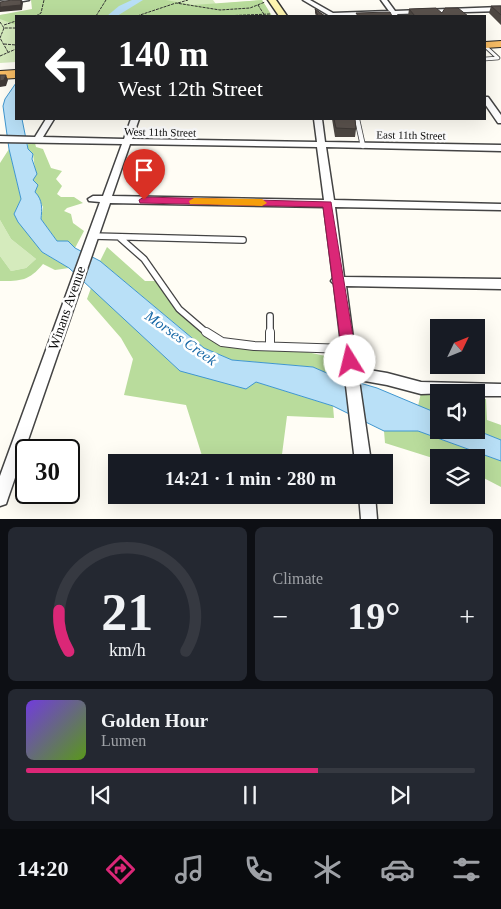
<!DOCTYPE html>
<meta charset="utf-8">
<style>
:root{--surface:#171b24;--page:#242831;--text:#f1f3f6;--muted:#9ea1a6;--line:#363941;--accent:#db2777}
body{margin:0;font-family:Georgia,serif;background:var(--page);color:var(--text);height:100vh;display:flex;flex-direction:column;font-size:19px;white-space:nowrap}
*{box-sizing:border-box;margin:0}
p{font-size:16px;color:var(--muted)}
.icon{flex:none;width:28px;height:28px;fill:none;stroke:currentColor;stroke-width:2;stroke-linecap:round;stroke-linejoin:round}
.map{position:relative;height:519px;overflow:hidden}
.drawer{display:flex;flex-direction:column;gap:8px;padding:8px;background:#0d0f14;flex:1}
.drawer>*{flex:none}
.guide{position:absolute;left:15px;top:15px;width:471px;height:105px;border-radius:0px;box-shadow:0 5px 20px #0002;background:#202124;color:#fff;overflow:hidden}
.needle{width:32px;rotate:47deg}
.tools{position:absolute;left:430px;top:319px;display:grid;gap:10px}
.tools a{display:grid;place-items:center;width:55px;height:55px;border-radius:0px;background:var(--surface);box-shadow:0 5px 20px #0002;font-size:25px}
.speed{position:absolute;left:15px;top:439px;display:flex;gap:10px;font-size:25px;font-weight:700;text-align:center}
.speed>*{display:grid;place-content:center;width:65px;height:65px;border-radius:50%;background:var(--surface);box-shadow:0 5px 20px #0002;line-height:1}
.speed .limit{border:2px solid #111;border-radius:8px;background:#fff;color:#111}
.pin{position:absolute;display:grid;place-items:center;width:42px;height:42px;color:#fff;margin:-51px -21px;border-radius:50% 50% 50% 0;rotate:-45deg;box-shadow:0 0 5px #0007}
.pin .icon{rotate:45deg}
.me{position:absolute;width:55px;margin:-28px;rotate:351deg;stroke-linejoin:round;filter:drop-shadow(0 0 4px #0008)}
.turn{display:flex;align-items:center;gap:18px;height:105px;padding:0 20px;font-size:22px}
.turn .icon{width:65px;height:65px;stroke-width:2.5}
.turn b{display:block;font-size:35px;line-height:42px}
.big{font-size:38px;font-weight:700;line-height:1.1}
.drawer .tile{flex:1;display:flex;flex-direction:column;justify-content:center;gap:8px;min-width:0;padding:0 18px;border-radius:8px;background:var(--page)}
.drawer .dial{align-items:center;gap:0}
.dial svg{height:130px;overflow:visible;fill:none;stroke:var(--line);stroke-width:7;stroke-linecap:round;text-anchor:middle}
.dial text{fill:var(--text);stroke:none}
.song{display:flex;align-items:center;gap:15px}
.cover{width:60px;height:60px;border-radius:8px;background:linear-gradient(135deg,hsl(260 70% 55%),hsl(90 70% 35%))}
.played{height:5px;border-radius:2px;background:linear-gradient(90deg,var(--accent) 65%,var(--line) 65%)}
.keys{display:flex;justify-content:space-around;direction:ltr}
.heat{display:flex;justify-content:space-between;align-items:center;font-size:28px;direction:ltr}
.drawer .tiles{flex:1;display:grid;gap:8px;grid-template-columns:1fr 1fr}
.tile:last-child{grid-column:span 2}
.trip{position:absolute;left:108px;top:454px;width:285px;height:50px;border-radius:0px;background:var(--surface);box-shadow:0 5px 20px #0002;font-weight:700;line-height:50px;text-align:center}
.tabs{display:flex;height:80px;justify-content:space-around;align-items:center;background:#090b0e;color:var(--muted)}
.tabs .icon{width:35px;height:35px}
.tabs .selected{color:var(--accent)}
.tabs b{font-size:22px;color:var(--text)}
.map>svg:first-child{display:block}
.green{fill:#d5ebbd}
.forest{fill:#b9dc9c}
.water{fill:#b9e0f7;stroke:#3f96cf}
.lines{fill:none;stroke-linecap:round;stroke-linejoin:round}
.river{fill:#b9e0f7;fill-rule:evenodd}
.service-far3-casing{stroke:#444;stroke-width:4.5}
.service-far2-casing{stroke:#444;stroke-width:6}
.service-far1-casing{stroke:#444;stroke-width:8}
.service-casing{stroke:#444;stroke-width:10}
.minor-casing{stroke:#444;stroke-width:3}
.secondary-casing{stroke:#333;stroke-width:3}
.trunk-casing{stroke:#222;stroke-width:2}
.path{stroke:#333;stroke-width:1;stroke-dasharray:3 1;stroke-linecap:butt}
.service-far3{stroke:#fff;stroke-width:3}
.service-far2{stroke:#fff;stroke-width:4.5}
.service-far1{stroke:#fff;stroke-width:5.5}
.service{stroke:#fff;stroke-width:8}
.minor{fill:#fff;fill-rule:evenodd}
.secondary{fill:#fff6b0;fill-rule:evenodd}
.trunk{fill:#f7bc64;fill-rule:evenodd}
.wall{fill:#4d4742}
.shaded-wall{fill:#3f3936}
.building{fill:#5a524d;stroke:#3f3936}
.route{fill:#db2777;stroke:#8e194d}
.slow{fill:#f59e0b}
.labels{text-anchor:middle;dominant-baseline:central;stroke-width:5;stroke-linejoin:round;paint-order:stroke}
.far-street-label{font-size:11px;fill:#111;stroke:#fff}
.street-label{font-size:14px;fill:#111;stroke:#fff}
.water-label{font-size:15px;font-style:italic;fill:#1768a6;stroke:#fff}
</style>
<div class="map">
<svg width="501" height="519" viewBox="0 0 501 519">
<rect width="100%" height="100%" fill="#fffdf5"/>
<path class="green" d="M 33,0 L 213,0 L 216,4 L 262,0 L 272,16 L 16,16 L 16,62 L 0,63 L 0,15 L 34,11 Z
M 0,220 L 11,239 L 36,259 L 26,268 L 11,271 L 0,256 Z"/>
<path class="forest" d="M 31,0 L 166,0 L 193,5 L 262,0 L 272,16 L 16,16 L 16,25 L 0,19 L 0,15 L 32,9 Z
M 27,143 L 35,143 L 36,147 L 43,149 L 51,168 L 62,171 L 56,179 L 62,186 L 57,194 L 61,197 L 74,197 L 83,203 L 67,208 L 64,211 L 71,214 L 73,223 L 84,231 L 75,248 L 68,241 L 57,241 L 41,219 L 43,207 L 35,192 L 33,180 L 35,170 L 33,154 L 28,149 Z
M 9,149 L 21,199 L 14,214 L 42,252 L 69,268 L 55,270 L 43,264 C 29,281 21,281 0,281 L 0,256 L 11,271 L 26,268 L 36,259 L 11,239 L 0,220 L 0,163 Z
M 107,247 L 145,281 L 156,281 L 176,309 L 200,331 L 222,344 L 298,350 L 330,357 L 329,374 L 313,367 L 232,360 L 204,348 L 100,261 Z
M 91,288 L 180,371 L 256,382 L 333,406 L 334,418 L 287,416 L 281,462 L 204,462 L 186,405 L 124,395 L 133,359 L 121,338 L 87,299 Z
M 421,393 L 439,395 L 439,414 L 418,406 Z
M 476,398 L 486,399 L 487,420 L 501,425 L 501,440 L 476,430 Z
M 384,431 L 418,431 L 501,461 L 501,487 L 476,474 L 476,458 L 439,458 L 439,460 L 385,443 Z"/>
<path class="water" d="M 16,83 L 16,119 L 22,119 L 28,149 L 33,154 L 32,159 L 37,174 L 33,180 L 38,185 L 35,192 C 43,200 42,209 41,219 L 57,241 L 68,241 L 75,248 L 100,261 L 204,348 L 232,360 L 313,367 L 329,374 L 377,388 L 439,414 L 439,430 L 476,430 L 501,440 L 501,461 L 418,431 L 384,431 L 333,406 L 256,382 L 246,389 L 180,371 L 69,268 L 42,252 L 18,222 L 14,214 L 21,199 L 9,149 L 3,106 L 5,99 Z"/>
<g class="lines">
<path class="river" d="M 132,0 L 143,0 L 117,16 L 107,16 L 119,6 Z"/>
<defs>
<path id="service-far3" d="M 485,46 L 498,58 L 485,59"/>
<path id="service-far2" d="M 357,119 L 363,146"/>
<path id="service-far1" d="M 93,236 L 243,240
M 119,237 L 144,259 L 179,309 L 207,333
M 270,316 L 270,333"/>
<path id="service" d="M 206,332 L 222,342 L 254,346 L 348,349
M 270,332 L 270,345"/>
<path id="minor" d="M 11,0 L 29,0 L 0,5 L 0,1 Z
M 303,0 L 310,0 L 333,13 L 389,11 L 381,0 L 387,0 L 395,11 L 501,7 L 501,11 L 397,14 L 398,16 L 391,15 L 330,16 Z
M 485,97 L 488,97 L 501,115 L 501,123 L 498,123 L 485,104 Z
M 46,119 L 54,119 L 43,137 L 124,139 L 131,119 L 139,119 L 132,139 L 317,142 L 314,119 L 322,119 L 325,142 L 501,145 L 501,151 L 326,147 L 334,200 L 501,204 L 501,210 L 335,207 L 344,277 L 501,279 L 501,289 L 346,286 L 357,368 L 387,373 L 421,382 L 501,384 L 501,396 L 476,396 L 476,392 L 421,394 L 387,385 L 359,380 L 371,462 L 355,462 L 334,284 L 331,281 L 333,278 L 324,207 L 110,203 L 8,498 L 6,504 L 0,506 L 0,476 L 100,202 L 89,201 L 88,199 L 93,196 L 103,196 L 122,144 L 0,142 L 0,136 L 35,137 ZM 130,144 L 317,147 L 324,200 L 112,196 Z
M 359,495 L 375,495 L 377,519 L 361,519 Z"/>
<path id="secondary" d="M 268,0 L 276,0 L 287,16 L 279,16 Z"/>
<path id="trunk" d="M 501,41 L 501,47 L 485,48 L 485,42 Z
M 16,70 L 16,78 L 0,79 L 0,71 Z"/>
</defs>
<use href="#service-far3" class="service-far3-casing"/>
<use href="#service-far2" class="service-far2-casing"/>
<use href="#service-far1" class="service-far1-casing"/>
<use href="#service" class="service-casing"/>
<use href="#minor" class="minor-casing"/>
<use href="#secondary" class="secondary-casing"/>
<use href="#trunk" class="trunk-casing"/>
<path class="path" d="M 178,3 L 188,0
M 258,5 L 265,16
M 36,16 L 41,13 L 44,0
M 96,16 L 106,0
M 137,16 L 176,3 L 220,10 L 250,8 L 265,2
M 223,16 L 270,14
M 0,22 L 4,28 L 16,28
M 4,25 L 16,21
M 4,28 L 0,38 L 8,52
M 4,44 L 16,45
M 0,56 L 16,49"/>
<use href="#service-far3" class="service-far3"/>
<use href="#service-far2" class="service-far2"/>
<use href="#service-far1" class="service-far1"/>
<use href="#service" class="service"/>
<use href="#minor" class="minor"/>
<use href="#secondary" class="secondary"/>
<use href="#trunk" class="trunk"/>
</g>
<path class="wall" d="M 491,6 L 501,6 L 501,25 L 489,13 Z
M 315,9 L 325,16 L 316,16 L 315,13 Z
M 409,9 L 442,13 L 468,16 L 408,16 Z
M 332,119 L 355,119 L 356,129 L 355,137 L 335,137 Z"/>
<path class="shaded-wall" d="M 22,0 L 23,3 L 22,10 L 0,12 L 0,7 Z
M 6,75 L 8,80 L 6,86 L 0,87 L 0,81 Z"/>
<path class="building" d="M 12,0 L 21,0 L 21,5 L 0,7 L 0,2 Z
M 491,6 L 501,6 L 501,15 Z
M 436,8 L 442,13 L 445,8 L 458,8 L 468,16 L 415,16 L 409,9 Z
M 315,9 L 325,16 L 318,16 Z
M 390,12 L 392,16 L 358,16 L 356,13 Z
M 0,75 L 6,75 L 4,80 L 0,81 Z
M 334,119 L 355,119 L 356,129 L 336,128 Z"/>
<path class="route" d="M 144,197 L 331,202 L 357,361 L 355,365 L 350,367 L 345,365 L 343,361 L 323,207 L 140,203 L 139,200 Z"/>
<path class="slow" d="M 194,198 L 262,199 L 267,203 L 262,206 L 190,204 L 189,201 Z"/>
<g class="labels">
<g class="far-street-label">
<text transform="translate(160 132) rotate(1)">West 11th Street</text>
<text transform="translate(411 135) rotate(1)">East 11th Street</text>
</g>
<g class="street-label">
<text transform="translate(67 308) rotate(-71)">Winans Avenue</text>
</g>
<g class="water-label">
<text transform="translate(181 338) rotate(35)">Morses Creek</text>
</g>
</g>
</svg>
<div class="tools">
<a><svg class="needle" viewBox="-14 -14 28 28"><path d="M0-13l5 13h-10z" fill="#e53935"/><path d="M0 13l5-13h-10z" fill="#9ea1a6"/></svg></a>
<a><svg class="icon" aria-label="sound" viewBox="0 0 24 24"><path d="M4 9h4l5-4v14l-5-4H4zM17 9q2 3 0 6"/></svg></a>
<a><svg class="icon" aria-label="layers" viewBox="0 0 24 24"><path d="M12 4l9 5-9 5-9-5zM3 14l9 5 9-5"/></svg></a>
</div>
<div class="speed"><div class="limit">30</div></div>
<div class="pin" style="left:144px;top:200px;background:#d93025"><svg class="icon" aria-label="arrive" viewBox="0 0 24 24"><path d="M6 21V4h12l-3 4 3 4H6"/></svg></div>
<svg class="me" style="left:350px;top:361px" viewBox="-20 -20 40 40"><circle r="19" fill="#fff"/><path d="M0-13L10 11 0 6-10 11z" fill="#db2777"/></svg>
<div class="trip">14:21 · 1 min · 280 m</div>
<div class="guide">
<div class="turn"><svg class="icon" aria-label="left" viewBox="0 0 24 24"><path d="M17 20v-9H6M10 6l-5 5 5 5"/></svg><div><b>140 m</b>West 12th Street</div></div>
</div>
</div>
<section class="drawer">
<div class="tiles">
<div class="tile dial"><svg viewBox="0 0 100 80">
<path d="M14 69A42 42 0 1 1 86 69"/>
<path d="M14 69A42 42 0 0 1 8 44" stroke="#db2777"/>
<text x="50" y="56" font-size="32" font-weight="700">21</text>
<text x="50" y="72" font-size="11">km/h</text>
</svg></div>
<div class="tile"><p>Climate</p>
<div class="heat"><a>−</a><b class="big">19°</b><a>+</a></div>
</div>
<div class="tile">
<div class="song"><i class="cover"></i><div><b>Golden Hour</b><p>Lumen</p></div></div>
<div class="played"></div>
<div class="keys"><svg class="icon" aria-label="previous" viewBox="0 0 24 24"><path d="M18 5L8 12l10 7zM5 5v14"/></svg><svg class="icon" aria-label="pause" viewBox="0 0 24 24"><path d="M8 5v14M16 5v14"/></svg><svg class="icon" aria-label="next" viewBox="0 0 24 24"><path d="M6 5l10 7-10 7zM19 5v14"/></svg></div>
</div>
</div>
</section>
<nav class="tabs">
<b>14:20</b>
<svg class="icon selected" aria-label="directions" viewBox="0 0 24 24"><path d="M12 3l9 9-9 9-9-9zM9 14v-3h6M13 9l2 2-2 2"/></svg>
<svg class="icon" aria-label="music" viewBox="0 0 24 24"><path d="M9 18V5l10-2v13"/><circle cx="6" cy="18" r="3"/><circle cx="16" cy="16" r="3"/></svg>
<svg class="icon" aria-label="phone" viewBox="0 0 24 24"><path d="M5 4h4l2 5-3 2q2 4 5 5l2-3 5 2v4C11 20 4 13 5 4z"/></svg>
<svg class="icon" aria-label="climate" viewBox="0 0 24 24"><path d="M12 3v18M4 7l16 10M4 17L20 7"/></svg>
<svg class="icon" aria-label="car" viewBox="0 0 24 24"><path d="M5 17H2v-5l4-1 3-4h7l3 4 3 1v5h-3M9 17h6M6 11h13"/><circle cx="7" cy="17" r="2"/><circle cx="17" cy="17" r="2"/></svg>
<svg class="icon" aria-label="filters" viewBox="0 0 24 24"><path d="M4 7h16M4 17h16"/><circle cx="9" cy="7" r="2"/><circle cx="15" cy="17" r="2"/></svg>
</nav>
